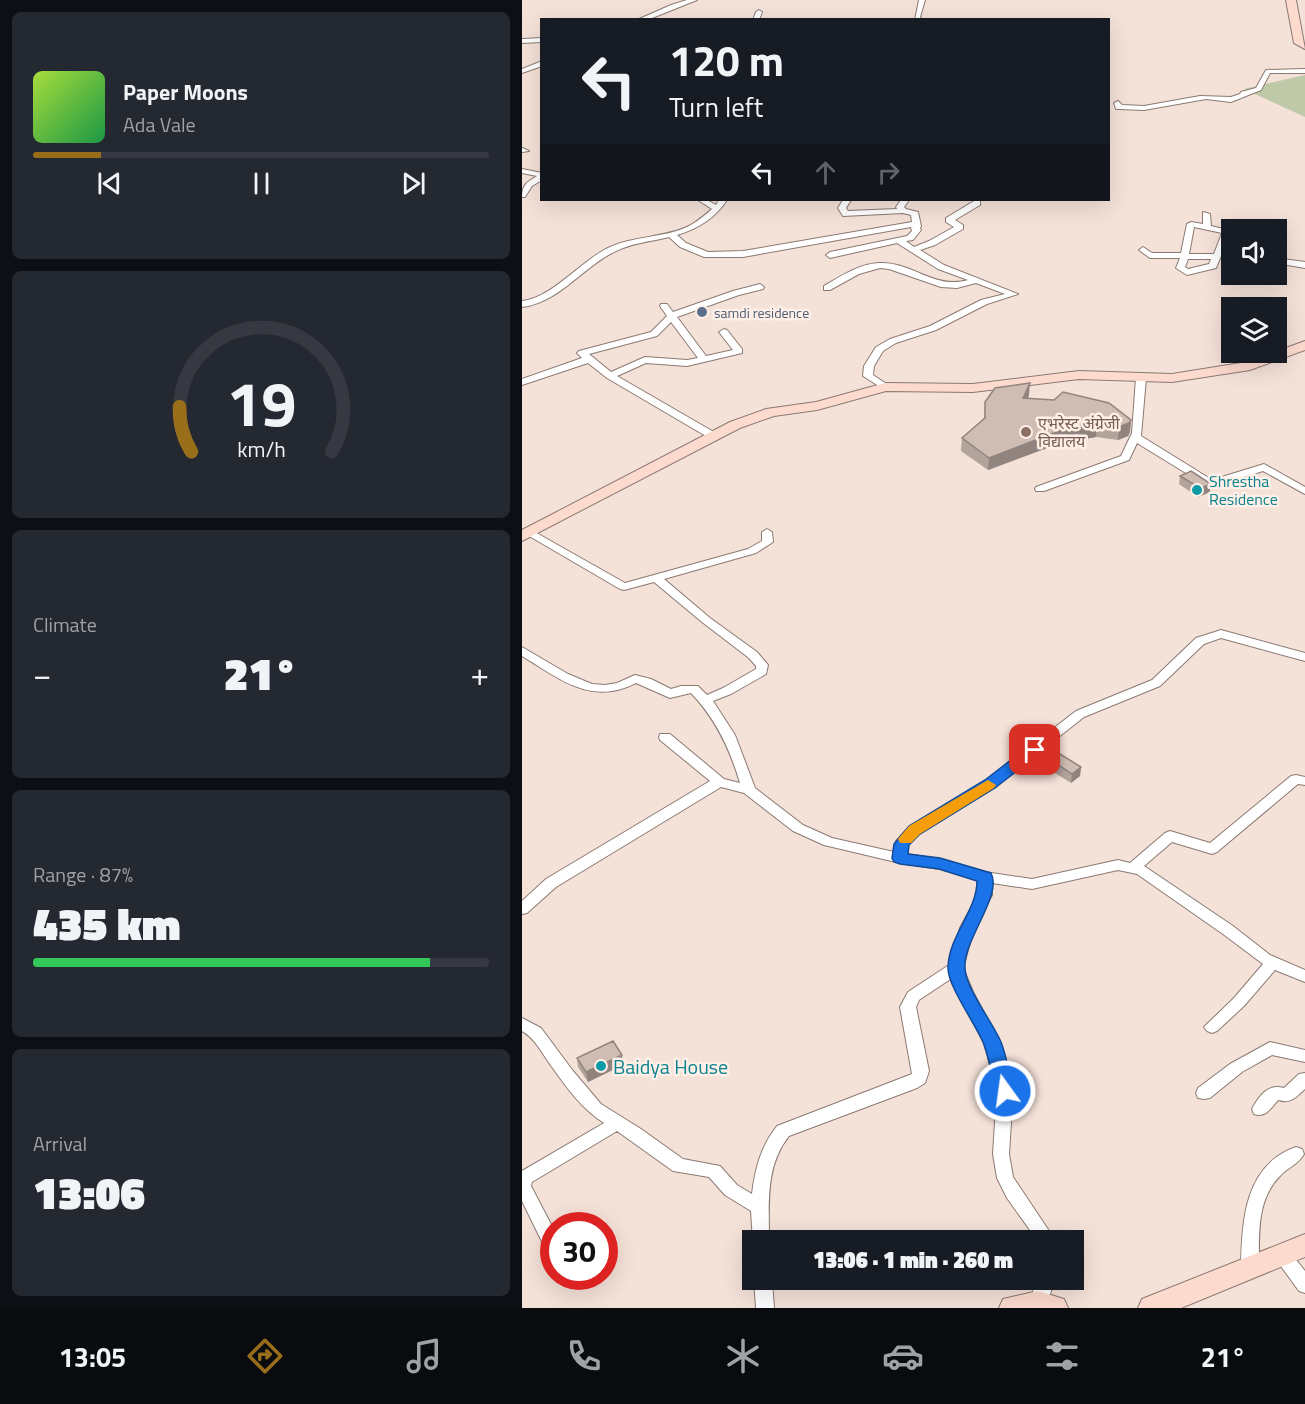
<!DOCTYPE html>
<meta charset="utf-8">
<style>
:root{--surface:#171b24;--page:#242831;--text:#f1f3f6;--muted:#9ea1a6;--line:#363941;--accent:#986e1b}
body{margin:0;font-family:"Titillium Web","Noto Sans Devanagari",sans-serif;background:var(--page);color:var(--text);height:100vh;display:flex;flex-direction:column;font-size:22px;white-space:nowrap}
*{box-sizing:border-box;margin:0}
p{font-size:20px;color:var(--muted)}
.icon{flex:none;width:33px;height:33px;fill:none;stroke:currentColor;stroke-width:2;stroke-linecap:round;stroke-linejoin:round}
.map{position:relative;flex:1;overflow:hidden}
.sheet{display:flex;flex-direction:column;gap:12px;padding:12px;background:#0d0f14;width:522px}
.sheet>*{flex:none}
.hud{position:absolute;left:18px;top:18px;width:570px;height:183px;border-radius:0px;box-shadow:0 6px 24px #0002;background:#171b24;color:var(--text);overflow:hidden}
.fabs{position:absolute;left:699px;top:219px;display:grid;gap:12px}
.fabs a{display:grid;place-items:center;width:66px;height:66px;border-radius:0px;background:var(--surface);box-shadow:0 6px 24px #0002;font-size:30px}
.speed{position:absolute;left:18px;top:1212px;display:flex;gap:12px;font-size:30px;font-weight:700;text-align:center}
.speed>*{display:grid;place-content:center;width:78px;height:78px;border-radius:50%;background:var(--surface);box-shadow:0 6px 24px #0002;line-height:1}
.speed .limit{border:9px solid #d22;background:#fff;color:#111}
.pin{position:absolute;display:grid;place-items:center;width:51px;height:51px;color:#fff;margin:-26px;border-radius:12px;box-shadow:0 3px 9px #0006}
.me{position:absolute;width:66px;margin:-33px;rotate:346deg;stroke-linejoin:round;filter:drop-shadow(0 0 4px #0008)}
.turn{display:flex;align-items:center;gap:21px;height:126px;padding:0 30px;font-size:27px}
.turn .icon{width:78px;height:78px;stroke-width:2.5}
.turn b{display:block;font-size:42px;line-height:51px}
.lanes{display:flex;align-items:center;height:57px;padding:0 30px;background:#0003;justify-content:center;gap:30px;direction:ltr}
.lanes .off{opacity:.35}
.big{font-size:45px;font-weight:800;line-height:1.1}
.sheet .widget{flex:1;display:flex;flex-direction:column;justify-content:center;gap:9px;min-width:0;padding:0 21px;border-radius:9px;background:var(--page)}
.sheet .dial{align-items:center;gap:0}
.dial svg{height:156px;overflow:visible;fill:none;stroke:var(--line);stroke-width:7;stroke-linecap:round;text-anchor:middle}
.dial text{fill:var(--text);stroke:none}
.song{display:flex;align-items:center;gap:18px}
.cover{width:72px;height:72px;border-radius:9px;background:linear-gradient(135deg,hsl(80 70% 55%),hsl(140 70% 35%))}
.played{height:6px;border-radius:3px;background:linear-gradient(90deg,var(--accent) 15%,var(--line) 15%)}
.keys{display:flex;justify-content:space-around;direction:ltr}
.heat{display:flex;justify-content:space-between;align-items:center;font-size:33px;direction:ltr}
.charge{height:9px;border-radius:4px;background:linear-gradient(90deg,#34c759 87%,var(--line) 0)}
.trip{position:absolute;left:220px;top:1230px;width:342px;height:60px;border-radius:0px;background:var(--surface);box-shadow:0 6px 24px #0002;font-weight:800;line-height:60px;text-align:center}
.dock{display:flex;height:96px;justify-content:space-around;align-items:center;background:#090b0e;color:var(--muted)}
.dock .icon{width:42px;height:42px}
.dock .current{color:var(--accent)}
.dock b{font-size:27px;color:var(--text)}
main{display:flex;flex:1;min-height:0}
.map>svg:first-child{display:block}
.green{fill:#c0c9a7}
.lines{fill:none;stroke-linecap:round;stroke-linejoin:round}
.street-casing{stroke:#8b7a72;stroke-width:2}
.secondary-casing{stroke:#8b7a72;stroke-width:2}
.street{fill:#fff;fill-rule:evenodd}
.secondary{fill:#fddace;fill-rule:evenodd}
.wall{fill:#b2a39b}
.shaded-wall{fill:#91847e}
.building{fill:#cfbdb4;stroke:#91847e;stroke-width:1.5}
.route{fill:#1a73e8;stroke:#114b97;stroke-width:1.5}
.slow{fill:#f59e0b}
.service-dot{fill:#5c6f8a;stroke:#feefe7;stroke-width:2}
.education-dot{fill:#8d6e63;stroke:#feefe7;stroke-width:2}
.culture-dot{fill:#0f9aa8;stroke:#feefe7;stroke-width:2}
.labels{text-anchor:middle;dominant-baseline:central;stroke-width:5;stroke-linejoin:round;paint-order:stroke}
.far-service-label{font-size:14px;fill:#4e5e75;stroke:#feefe7;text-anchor:start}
.education-label{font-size:16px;fill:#785e54;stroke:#feefe7;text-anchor:start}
.culture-label{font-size:16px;fill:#0d838f;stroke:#feefe7;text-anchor:start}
.near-culture-label{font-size:20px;fill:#0d838f;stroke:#feefe7;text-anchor:start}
</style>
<main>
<section class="sheet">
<div class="widget">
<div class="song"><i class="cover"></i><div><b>Paper Moons</b><p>Ada Vale</p></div></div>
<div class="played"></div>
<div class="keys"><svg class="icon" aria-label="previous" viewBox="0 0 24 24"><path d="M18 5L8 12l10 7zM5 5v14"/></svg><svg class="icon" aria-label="pause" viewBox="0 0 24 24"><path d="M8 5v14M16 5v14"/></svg><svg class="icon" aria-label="next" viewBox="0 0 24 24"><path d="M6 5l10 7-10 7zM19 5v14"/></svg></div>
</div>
<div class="widget dial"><svg viewBox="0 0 100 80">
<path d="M14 69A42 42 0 1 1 86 69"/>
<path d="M14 69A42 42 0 0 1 8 46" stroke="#986e1b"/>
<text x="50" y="56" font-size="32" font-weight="700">19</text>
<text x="50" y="72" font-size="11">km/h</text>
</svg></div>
<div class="widget"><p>Climate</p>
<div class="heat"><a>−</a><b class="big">21°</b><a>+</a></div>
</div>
<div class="widget"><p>Range · 87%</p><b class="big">435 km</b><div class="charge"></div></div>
<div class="widget"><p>Arrival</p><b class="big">13:06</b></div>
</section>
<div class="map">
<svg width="783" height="1308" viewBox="0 0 783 1308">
<rect width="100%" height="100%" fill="#f4e1d8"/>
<path class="green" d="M 783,75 L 783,117 L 722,89 Z"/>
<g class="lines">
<defs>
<path id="street" d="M 165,0 L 175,0 L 125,20 L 115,20 L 149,5 Z
M 397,0 L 403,0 L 398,17 L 401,20 L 393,20 Z
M 237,10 L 240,12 L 237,20 L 231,20 L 234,12 Z
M 20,38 L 20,42 L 0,43 L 0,39 Z
M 20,61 L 20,66 L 0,73 L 0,69 Z
M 783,69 L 783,73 L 748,73 L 739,90 L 709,102 L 684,99 L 622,110 L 597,109 L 594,109 L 592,103 L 596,101 L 600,105 L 622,106 L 678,96 L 709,97 L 718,94 L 719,92 L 734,88 L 744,70 Z
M 0,148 L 7,151 L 0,152 Z
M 0,169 L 20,173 L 20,180 L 10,186 L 3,197 L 0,197 C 0,185 5,182 15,176 L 0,173 Z
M 176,200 L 185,200 L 194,205 L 197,200 L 205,200 C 193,218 176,229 155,235 L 164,243 L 186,252 L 221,251 L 390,222 L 389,215 L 381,213 L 321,216 L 316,208 L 321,200 L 329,200 L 324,208 L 326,211 L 375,209 L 374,207 L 379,200 L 387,200 L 382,207 L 384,209 L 396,212 L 399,226 L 398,228 L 399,230 L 391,240 L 384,241 L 392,247 L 407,241 L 432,227 L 424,222 L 424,218 L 452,201 L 458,201 L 458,205 L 433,220 L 441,225 L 441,229 L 413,245 L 398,250 L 422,265 L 496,294 L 465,304 L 414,330 L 374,343 L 361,351 L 352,366 L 351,375 L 366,385 L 366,389 L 363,390 L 341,376 L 342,366 L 354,347 L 368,339 L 408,326 L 459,300 L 483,294 L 454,283 L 435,288 L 419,287 L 367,269 L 358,268 L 337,274 L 308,290 L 302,290 L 302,286 C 319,276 337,264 357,263 C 389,261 413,290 446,280 L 416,269 L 375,243 L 308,258 L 304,255 L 308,252 L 385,236 L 390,231 L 389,227 L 221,257 L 182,257 L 158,247 L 147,237 C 127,242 108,243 90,253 C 59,269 36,303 0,307 L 0,301 C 27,299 57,264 82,250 C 109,235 141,239 167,226 C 175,222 183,215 190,209 Z
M 681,212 L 688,214 L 689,226 L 710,231 L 710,237 L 707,237 L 694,268 L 665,275 L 654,268 L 658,258 L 628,258 L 617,250 L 621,247 L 630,253 L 659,253 L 665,224 L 669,222 L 681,224 ZM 672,227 L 700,233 L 692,254 L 667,254 ZM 666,259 L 689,259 L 687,264 L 666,269 L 663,267 Z
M 754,258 L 783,262 L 783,268 L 754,263 Z
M 238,284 L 242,287 L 241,289 L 217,295 L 155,317 L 184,356 L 211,350 L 197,332 L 202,329 L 205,330 L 220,349 L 220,353 L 165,366 L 124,363 L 95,376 L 197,435 L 197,439 L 189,439 L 85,378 L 66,363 L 0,385 L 0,379 L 60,358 L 55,353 L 57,351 L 129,332 L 145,316 L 138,306 L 139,304 L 145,304 L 151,312 L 211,291 ZM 149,322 L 176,358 L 165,360 L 123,357 L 89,372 L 67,354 L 135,336 Z
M 619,375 L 624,378 L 619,436 L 690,480 L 742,464 L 783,487 L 783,494 L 741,471 L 693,486 L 685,486 L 615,443 L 607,460 L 522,491 L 514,491 L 513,489 L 514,487 L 599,456 L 610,433 L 614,378 Z
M 245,529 L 250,532 L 251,542 L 234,553 L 142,579 L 188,618 L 235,652 L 246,665 L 244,674 L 209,694 L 191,701 L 213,735 L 233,788 L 281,825 L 310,838 L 372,852 L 374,841 L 387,827 L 463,781 L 554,711 L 630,680 L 674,638 L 699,630 L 783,653 L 783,661 L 699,638 L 682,644 L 638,686 L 562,717 L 473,787 L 397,833 L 386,845 L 385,854 L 418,859 L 463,872 L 510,879 L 596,860 L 608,863 L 643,833 L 648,831 L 688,843 L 769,776 L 774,775 L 783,777 L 783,785 L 776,784 L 695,852 L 690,854 L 650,842 L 622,866 L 711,926 L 748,955 L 783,970 L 783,982 L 753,970 L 722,1006 L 695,1031 L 690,1033 L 685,1031 L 682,1027 L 712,998 L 741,964 L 701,934 L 615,874 L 596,870 L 510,889 L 470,883 L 470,895 L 452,928 L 441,968 L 451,992 L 478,1043 L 491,1091 L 487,1154 L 491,1177 L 533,1240 L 515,1240 L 485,1198 L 475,1178 L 471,1154 L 475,1091 L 462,1043 L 435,992 L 430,978 L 397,1000 L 394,1007 L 407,1071 L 403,1083 L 395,1088 L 267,1136 C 243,1166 247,1204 247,1240 L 231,1241 L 229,1211 L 203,1195 L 187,1177 L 151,1171 L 95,1131 L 10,1182 L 9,1186 L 32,1230 L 32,1252 L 24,1250 L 0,1201 L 0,1171 L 82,1123 C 60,1109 45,1088 30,1067 C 21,1055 14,1039 0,1031 L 0,1018 L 19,1028 L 51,1071 L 79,1104 L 119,1129 L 161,1159 L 198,1166 L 215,1185 L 230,1194 C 233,1169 239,1146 255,1126 L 390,1074 L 378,1007 L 386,992 L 427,965 L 438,928 L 456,895 L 456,880 L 418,869 L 378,863 L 302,845 L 271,831 L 222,793 L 199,787 L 34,887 L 5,913 L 0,914 L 0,901 L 24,879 L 188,781 L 138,740 L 137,737 L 138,734 L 148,734 L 202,779 L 218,783 C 208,749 194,719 169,693 L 148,698 L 114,683 C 69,706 38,679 0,656 L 0,647 L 46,674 L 70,684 L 83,685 L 95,683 L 113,675 L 129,679 L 149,689 L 159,686 L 176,686 L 185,695 L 201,688 L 234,669 L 234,666 L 227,658 L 180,622 L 132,582 L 102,590 L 98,589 L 2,533 L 3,531 L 11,531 L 103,583 L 226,549 L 240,541 L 240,532 Z
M 748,1042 L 783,1050 L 783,1062 L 750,1055 L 720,1072 L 688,1098 L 682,1099 L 676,1098 L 674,1093 L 676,1088 L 708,1064 Z
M 783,1073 L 783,1089 C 774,1097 769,1104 756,1100 C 749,1108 744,1118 732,1114 L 730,1109 C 737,1096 746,1083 762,1088 L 777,1074 Z
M 774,1147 L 780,1149 L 782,1154 C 777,1164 765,1168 758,1176 C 734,1200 737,1236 737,1267 L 734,1273 L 728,1275 L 722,1273 L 719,1267 C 720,1222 722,1165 774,1147 Z
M 759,1245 L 765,1248 L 783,1271 L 783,1293 L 777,1291 L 753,1258 L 750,1253 L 753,1248 Z
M 232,1280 L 250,1280 L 252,1308 L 234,1308 Z
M 515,1280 L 533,1280 L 523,1308 L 509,1308 L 507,1303 Z"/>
<path id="secondary" d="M 764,0 L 774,0 L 783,49 L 772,43 Z
M 783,341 L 783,350 L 728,370 L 650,382 L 557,379 L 451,392 L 364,391 L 295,410 L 252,416 L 218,428 L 0,541 L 0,530 L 208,422 L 244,409 L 294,402 L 363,383 L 451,384 L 557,371 L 650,374 L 725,362 Z
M 783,1234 L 783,1257 L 659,1308 L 616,1308 L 620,1299 Z
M 516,1291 L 542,1299 L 546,1308 L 477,1308 L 481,1299 Z"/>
</defs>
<use href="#street" class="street-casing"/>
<use href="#secondary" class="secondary-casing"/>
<use href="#street" class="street"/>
<use href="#secondary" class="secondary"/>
</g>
<path class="wall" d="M 507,395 L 506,398 L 609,420 L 608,432 L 606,436 L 596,440 L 574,437 L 536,444 L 466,470 L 439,451 L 440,438 L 462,418 L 463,402 Z
M 658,476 L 688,492 L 676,497 L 657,484 Z
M 529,760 L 559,767 L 558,776 L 549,783 L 528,770 Z
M 55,1058 L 101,1065 L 66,1082 L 56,1067 Z"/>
<path class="shaded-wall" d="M 508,383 L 507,395 L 501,410 L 501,398 Z
M 609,420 L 608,432 L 606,436 L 596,440 L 597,427 Z
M 575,425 L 574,437 L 536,444 L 466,470 L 467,458 L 537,431 Z
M 689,484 L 688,492 L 676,497 L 678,488 Z
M 559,767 L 558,776 L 549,783 L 550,774 Z
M 100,1055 L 101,1065 L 66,1082 L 64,1072 Z"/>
<path class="building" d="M 508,383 L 501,398 L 532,400 L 541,392 L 587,403 L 609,420 L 607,423 L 597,427 L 575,425 L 537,431 L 467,458 L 440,438 L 463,418 L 463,402 L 473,388 Z
M 669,471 L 689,484 L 678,488 L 658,476 Z
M 538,754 L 559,767 L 550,774 L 529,760 Z
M 91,1041 L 100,1055 L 64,1072 L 55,1058 Z"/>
<path class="route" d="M 513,745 L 518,746 L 520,750 L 518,753 L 473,788 L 398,834 L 387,845 L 386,854 L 418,858 L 469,873 C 481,895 441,940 443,968 C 443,987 471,1023 479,1042 C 485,1057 487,1075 492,1091 L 489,1096 L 483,1098 L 476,1096 L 474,1091 C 470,1075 467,1057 461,1042 C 453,1023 425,985 426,967 C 427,935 455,911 455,881 L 417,869 L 378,864 L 372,862 L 370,858 L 372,844 L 387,826 L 463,780 L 507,746 Z"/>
<path class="slow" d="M 466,780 L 474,785 L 472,788 L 398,834 L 389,843 L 378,843 L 376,839 L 387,826 Z"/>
<circle class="service-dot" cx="180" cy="312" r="6"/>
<circle class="education-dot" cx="504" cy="432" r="6"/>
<g class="culture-dot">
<circle cx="675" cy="490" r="6"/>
<circle cx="79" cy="1066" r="6"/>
</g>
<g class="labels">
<g class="far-service-label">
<text x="192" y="312">samdi residence</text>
</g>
<g class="education-label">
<text x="516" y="423">एभरेस्ट अंग्रेजी<tspan x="516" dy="18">विद्यालय</tspan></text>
</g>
<g class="culture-label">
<text x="687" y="481">Shrestha<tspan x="687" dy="18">Residence</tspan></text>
</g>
<g class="near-culture-label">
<text x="91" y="1066">Baidya House</text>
</g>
</g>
</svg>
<div class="fabs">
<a><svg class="icon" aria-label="sound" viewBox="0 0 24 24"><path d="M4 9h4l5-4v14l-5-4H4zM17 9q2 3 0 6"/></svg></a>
<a><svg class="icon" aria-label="layers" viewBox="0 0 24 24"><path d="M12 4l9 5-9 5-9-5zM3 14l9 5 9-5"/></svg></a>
</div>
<div class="speed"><div class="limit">30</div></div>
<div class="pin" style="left:513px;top:750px;background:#d93025"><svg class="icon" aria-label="arrive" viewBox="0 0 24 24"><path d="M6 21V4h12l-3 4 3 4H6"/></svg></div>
<svg class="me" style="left:483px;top:1091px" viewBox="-20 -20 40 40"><circle r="17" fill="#1a73e8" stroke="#fff" stroke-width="3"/><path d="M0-11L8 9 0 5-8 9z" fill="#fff"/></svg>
<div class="trip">13:06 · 1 min · 260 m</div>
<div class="hud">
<div class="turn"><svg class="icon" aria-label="left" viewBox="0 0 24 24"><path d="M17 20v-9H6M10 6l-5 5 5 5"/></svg><div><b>120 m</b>Turn left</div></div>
<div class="lanes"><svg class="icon" aria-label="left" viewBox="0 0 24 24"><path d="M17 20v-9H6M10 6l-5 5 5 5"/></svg><svg class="icon off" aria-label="ahead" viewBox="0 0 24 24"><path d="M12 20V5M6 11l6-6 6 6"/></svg><svg class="icon off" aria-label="right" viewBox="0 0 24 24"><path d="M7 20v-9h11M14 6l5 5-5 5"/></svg></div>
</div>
</div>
</main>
<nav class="dock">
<b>13:05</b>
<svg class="icon current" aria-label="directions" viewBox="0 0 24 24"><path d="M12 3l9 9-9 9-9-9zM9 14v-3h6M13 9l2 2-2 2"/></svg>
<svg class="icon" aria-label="music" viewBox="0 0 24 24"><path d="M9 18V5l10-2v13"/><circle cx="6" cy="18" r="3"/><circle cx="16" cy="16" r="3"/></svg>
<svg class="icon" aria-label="phone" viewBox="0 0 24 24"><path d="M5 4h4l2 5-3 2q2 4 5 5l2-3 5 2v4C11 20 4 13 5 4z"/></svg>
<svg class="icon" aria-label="climate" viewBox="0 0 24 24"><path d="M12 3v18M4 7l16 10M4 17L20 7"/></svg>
<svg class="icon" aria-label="car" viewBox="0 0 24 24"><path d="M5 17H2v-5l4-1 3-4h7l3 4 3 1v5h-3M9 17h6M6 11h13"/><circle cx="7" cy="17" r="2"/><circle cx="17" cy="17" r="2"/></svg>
<svg class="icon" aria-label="filters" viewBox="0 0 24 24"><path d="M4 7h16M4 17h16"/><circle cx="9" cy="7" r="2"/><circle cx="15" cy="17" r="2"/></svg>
<b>21°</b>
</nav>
